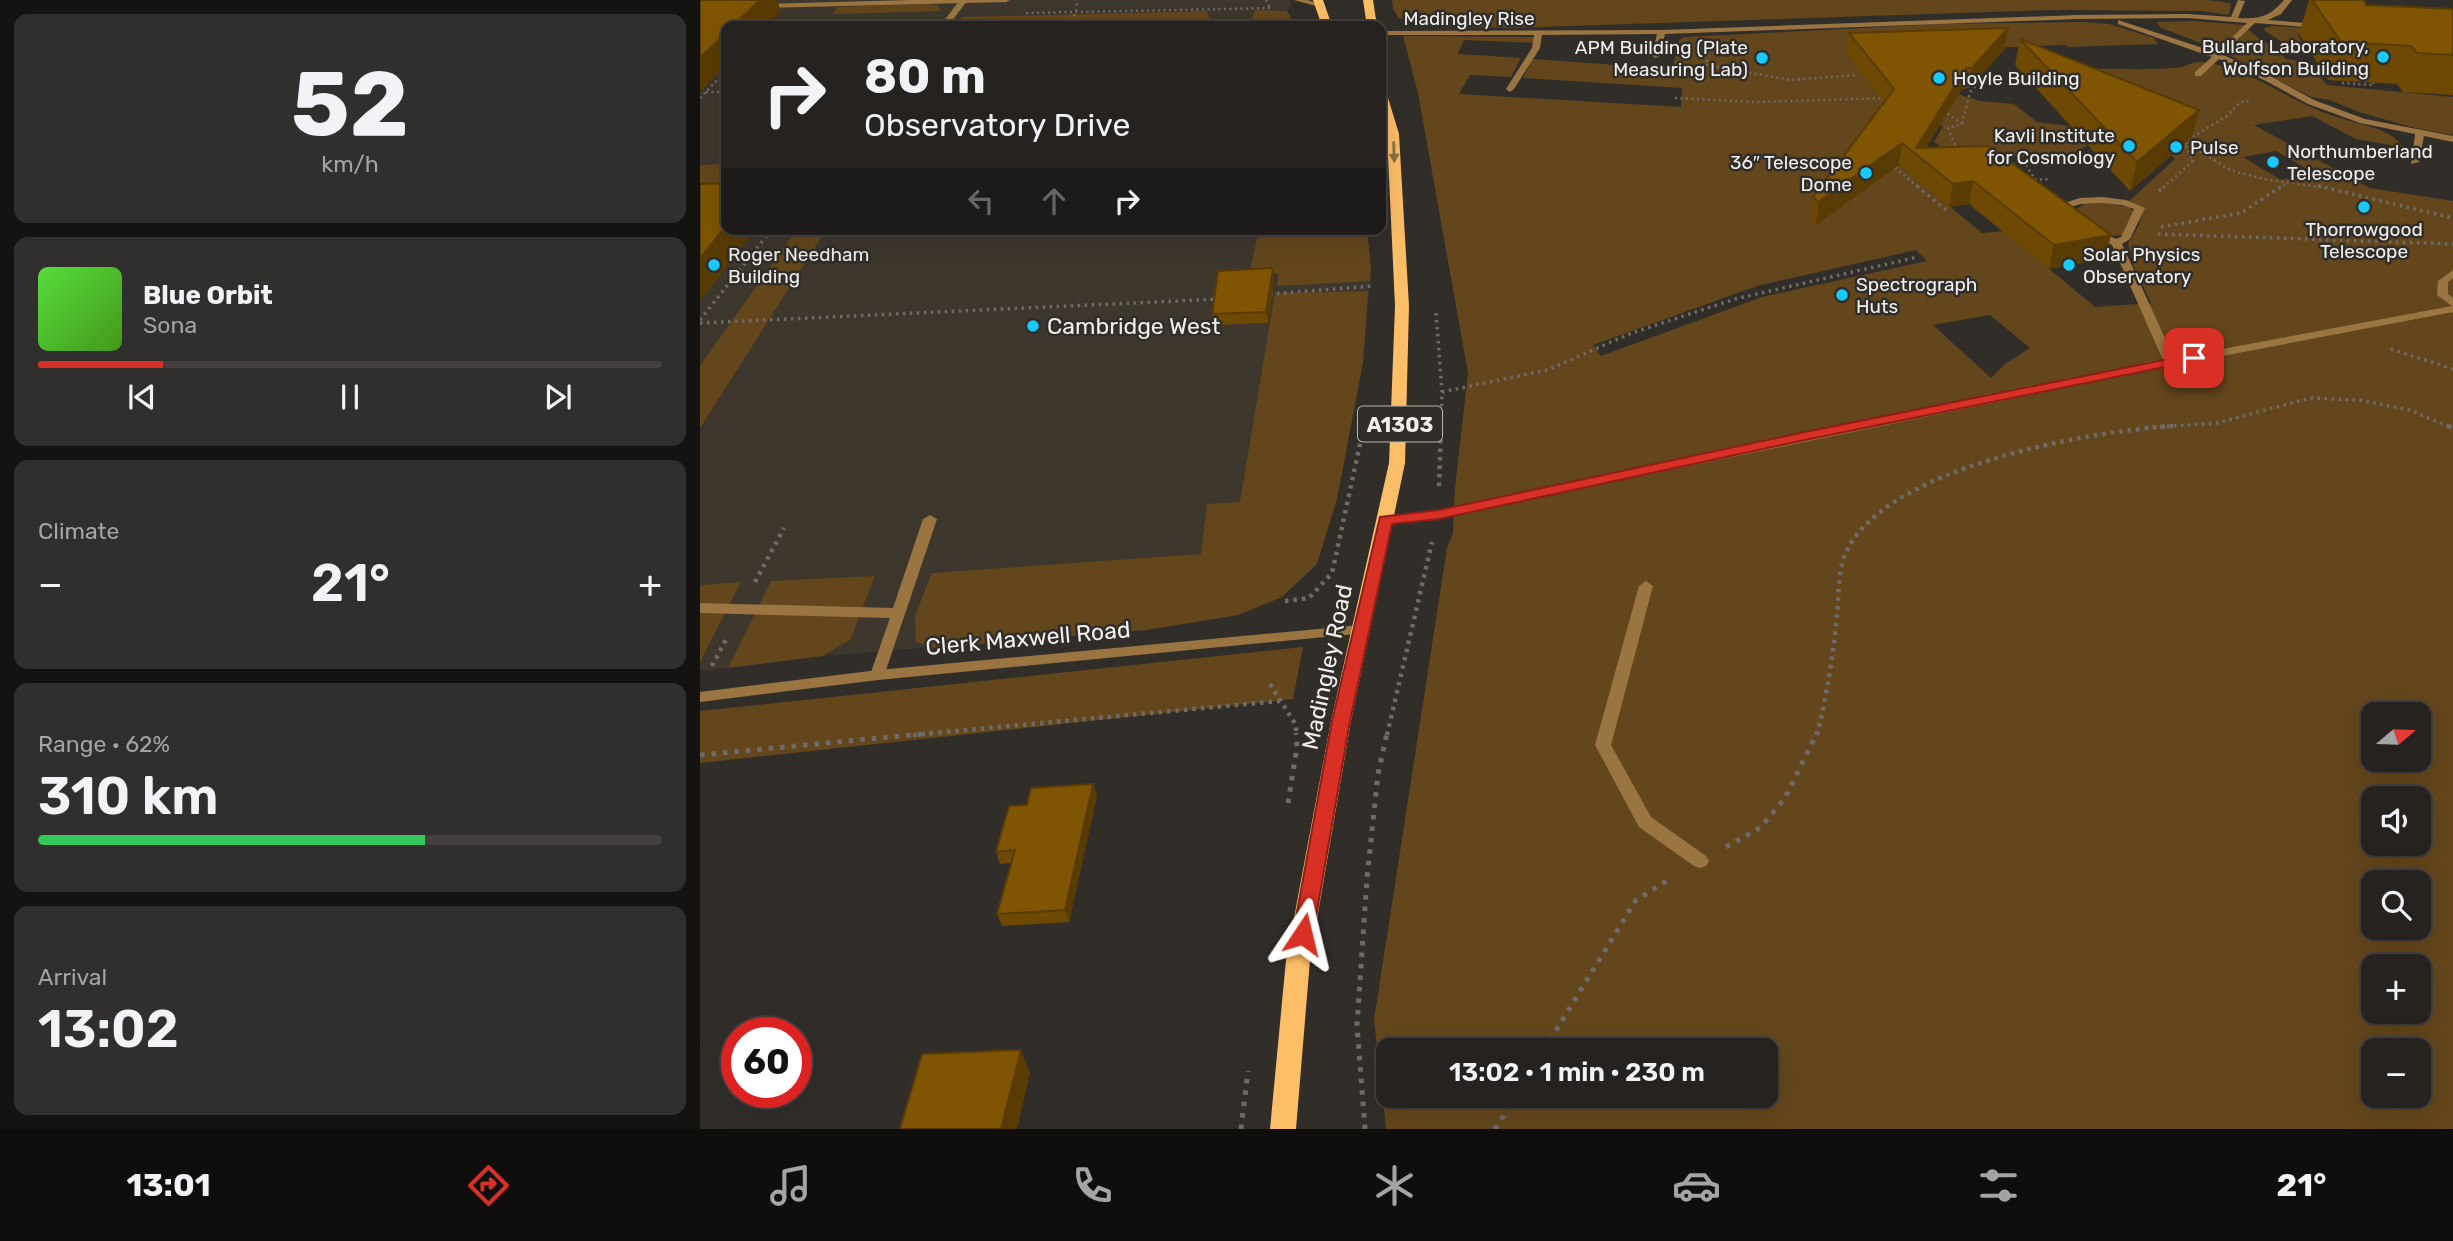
<!DOCTYPE html>
<meta charset="utf-8">
<style>
:root{--surface:#252220;--page:#312f2d;--text:#f1f3f6;--muted:#a3a4a5;--line:#423f3e;--accent:#d93025}
body{margin:0;font-family:Rubik,sans-serif;background:var(--page);color:var(--text);height:100vh;display:flex;flex-direction:column;font-size:26px;white-space:nowrap}
*{box-sizing:border-box;margin:0}
p{font-size:23px;color:var(--muted)}
.icon{flex:none;width:38px;height:38px;fill:none;stroke:currentColor;stroke-width:2;stroke-linecap:round;stroke-linejoin:round}
.map{position:relative;flex:1;overflow:hidden}
.panel{display:flex;flex-direction:column;gap:14px;padding:14px;background:#141312;width:700px}
.panel>*{flex:none}
.banner{position:absolute;left:21px;top:21px;width:665px;height:214px;border-radius:14px;box-shadow:0 7px 28px #0002,0 0 0 2px var(--line);background:#252220;color:var(--text);overflow:hidden}
.needle{width:46px;rotate:71deg}
.buttons{position:absolute;left:1661px;top:702px;display:grid;gap:14px}
.buttons a{display:grid;place-items:center;width:70px;height:70px;border-radius:14px;background:var(--surface);box-shadow:0 7px 28px #0002,0 0 0 2px var(--line);font-size:35px}
.speed{position:absolute;left:21px;top:1017px;display:flex;gap:14px;font-size:35px;font-weight:700;text-align:center}
.speed>*{display:grid;place-content:center;width:91px;height:91px;border-radius:50%;background:var(--surface);box-shadow:0 7px 28px #0002,0 0 0 2px var(--line);line-height:1}
.speed .limit{border:10px solid #d22;background:#fff;color:#111}
.pin{position:absolute;display:grid;place-items:center;width:60px;height:60px;color:#fff;margin:-30px;border-radius:14px;box-shadow:0 4px 10px #0006}
.me{position:absolute;width:77px;margin:-38px;rotate:10deg;stroke-linejoin:round;filter:drop-shadow(0 0 5px #0008)}
.turn{display:flex;align-items:center;gap:24px;height:147px;padding:0 28px;font-size:32px}
.turn .icon{width:91px;height:91px;stroke-width:2.5}
.turn b{display:block;font-size:49px;line-height:60px}
.lanes{display:flex;align-items:center;height:66px;padding:0 28px;background:#0003;justify-content:center;gap:35px;direction:ltr}
.lanes .off{opacity:.35}
.big{font-size:52px;font-weight:600;line-height:1.1}
.panel .tile{flex:1;display:flex;flex-direction:column;justify-content:center;gap:10px;min-width:0;padding:0 24px;border-radius:14px;background:var(--page)}
.panel .dial{align-items:center;gap:0}
.dial b{font-size:91px;line-height:1}
.song{display:flex;align-items:center;gap:21px}
.cover{width:84px;height:84px;border-radius:10px;background:linear-gradient(135deg,hsl(110 70% 55%),hsl(100 70% 35%))}
.played{height:7px;border-radius:4px;background:linear-gradient(90deg,var(--accent) 20%,var(--line) 20%)}
.keys{display:flex;justify-content:space-around;direction:ltr}
.heat{display:flex;justify-content:space-between;align-items:center;font-size:38px;direction:ltr}
.charge{height:10px;border-radius:5px;background:linear-gradient(90deg,#34c759 62%,var(--line) 0)}
.trip{position:absolute;left:676px;top:1038px;width:402px;height:70px;border-radius:14px;background:var(--surface);box-shadow:0 7px 28px #0002,0 0 0 2px var(--line);font-weight:600;line-height:70px;text-align:center}
.menu{display:flex;height:112px;justify-content:space-around;align-items:center;background:#0f0e0d;color:var(--muted)}
.menu .icon{width:49px;height:49px}
.menu .active{color:var(--accent)}
.menu b{font-size:32px;color:var(--text)}
main{display:flex;flex:1;min-height:0}
.map>svg:first-child{display:block}
.built{fill:#3e372e}
.green{fill:#63461c;fill-rule:evenodd}
.lines{fill:none;stroke-linecap:round;stroke-linejoin:round}
.path-far3{stroke:#6e6b68;stroke-width:2.5;stroke-dasharray:2 3.5;stroke-linecap:butt}
.path-far2{stroke:#6e6b68;stroke-width:3.5;stroke-dasharray:2.5 4.5;stroke-linecap:butt}
.path-far1{stroke:#6e6b68;stroke-width:4.5;stroke-dasharray:3.5 5;stroke-linecap:butt}
.path{stroke:#6e6b68;stroke-width:5;stroke-dasharray:4.5 7;stroke-linecap:butt}
.lane{fill:#9a7541;fill-rule:evenodd}
.street{fill:#9a7541;fill-rule:evenodd}
.primary{fill:#fcbe67;fill-rule:evenodd}
.path-bridge{stroke:#6e6b68;stroke-width:2.5;stroke-dasharray:2 3.5;stroke-linecap:butt}
.wall{fill:#6d4903}
.shaded-wall{fill:#593c03}
.building{fill:#7f5504;stroke:#593c03;stroke-width:2}
.oneway{fill:#8c6f45}
.route{fill:#d93025;stroke:#8d1f18;stroke-width:2}
.poi-dot{fill:#18cafc;stroke:#312e2a;stroke-width:2.5}
.labels{text-anchor:middle;dominant-baseline:central;stroke-width:5;stroke-linejoin:round;paint-order:stroke}
.far-street-label{font-size:19px;fill:#f2f0ee;stroke:#312e2a}
.far-poi-label{font-size:19px;fill:#f2f0ee;stroke:#312e2a;text-anchor:start}
.shield{fill:#312e2a;stroke:#b8b6b3;stroke-width:2}
.shield-label{font-size:21px;font-weight:bold;fill:#f2f0ee}
.poi-label{font-size:23px;fill:#f2f0ee;stroke:#312e2a;text-anchor:start}
.street-label{font-size:23px;fill:#f2f0ee;stroke:#312e2a}
</style>
<main>
<section class="panel">
<div class="tile dial"><b>52</b><p>km/h</p></div>
<div class="tile">
<div class="song"><i class="cover"></i><div><b>Blue Orbit</b><p>Sona</p></div></div>
<div class="played"></div>
<div class="keys"><svg class="icon" aria-label="previous" viewBox="0 0 24 24"><path d="M18 5L8 12l10 7zM5 5v14"/></svg><svg class="icon" aria-label="pause" viewBox="0 0 24 24"><path d="M8 5v14M16 5v14"/></svg><svg class="icon" aria-label="next" viewBox="0 0 24 24"><path d="M6 5l10 7-10 7zM19 5v14"/></svg></div>
</div>
<div class="tile"><p>Climate</p>
<div class="heat"><a>−</a><b class="big">21°</b><a>+</a></div>
</div>
<div class="tile"><p>Range · 62%</p><b class="big">310 km</b><div class="charge"></div></div>
<div class="tile"><p>Arrival</p><b class="big">13:02</b></div>
</section>
<div class="map">
<svg width="1753" height="1129" viewBox="0 0 1753 1129">
<rect width="100%" height="100%" fill="#312e2a"/>
<path class="built" d="M 0,0 L 590,0 L 591,7 L 587,11 L 595,26 L 26,26 L 26,229 L 667,229 L 671,269 L 663,362 L 637,499 L 617,564 L 538,615 L 446,630 L 122,656 L 0,671 Z"/>
<path class="green" d="M 692,0 L 1507,0 L 1531,3 L 1529,15 L 1501,11 L 1348,10 L 812,28 L 753,27 L 699,18 L 693,9 Z
M 226,4 L 238,6 L 241,11 L 132,14 L 138,7 Z
M 555,10 L 587,11 L 595,26 L 255,26 L 262,17 L 507,11 L 510,20 L 550,25 Z
M 1493,21 L 1544,25 C 1554,38 1573,44 1586,59 L 1607,62 L 1627,85 L 1753,97 L 1753,135 L 1715,128 L 1659,112 L 1629,100 L 1611,97 L 1517,49 L 1461,28 L 1456,22 Z
M 1384,22 L 1409,24 L 1454,38 L 1458,44 L 1368,47 L 1366,45 L 1176,52 L 1254,93 L 1280,101 L 1314,104 L 1337,122 L 1368,126 L 1387,146 L 1367,156 L 1317,157 L 1249,152 L 1234,142 L 1243,126 L 1184,116 L 1169,140 L 1282,233 L 1304,231 L 1395,307 L 1451,303 L 1434,267 L 1428,243 L 1439,225 L 1443,208 L 1428,202 L 1475,159 L 1389,69 C 1419,68 1451,71 1481,67 C 1487,66 1495,61 1501,62 C 1547,66 1588,101 1631,115 C 1649,122 1696,129 1702,147 L 1656,139 L 1612,116 L 1554,125 L 1670,188 L 1753,201 L 1753,1129 L 686,1129 L 674,1020 L 747,548 L 753,533 L 755,488 L 768,373 L 718,93 L 703,36 L 836,37 L 835,43 L 764,40 L 758,54 L 821,58 L 811,77 L 770,75 L 759,94 L 981,107 L 982,88 L 823,78 L 833,59 L 972,69 L 979,40 L 984,37 L 1241,24 ZM 1576,151 L 1626,180 L 1596,178 L 1581,180 L 1543,157 ZM 1216,250 L 1227,261 L 1062,297 L 901,356 L 893,345 L 1057,286 ZM 1290,315 L 1330,348 L 1305,364 L 1291,378 L 1233,325 ZM 1673,714 L 1718,714 L 1718,760 L 1673,760 ZM 1673,798 L 1718,798 L 1718,844 L 1673,844 ZM 1673,882 L 1718,882 L 1718,928 L 1673,928 ZM 1673,966 L 1718,966 L 1718,1012 L 1673,1012 ZM 688,1050 L 1066,1050 L 1066,1096 L 688,1096 ZM 1673,1050 L 1718,1050 L 1718,1096 L 1673,1096 Z
M 1573,26 L 1719,34 L 1658,37 L 1597,33 L 1606,48 L 1598,52 L 1565,31 L 1564,28 Z
M 26,164 L 26,190 L 0,191 L 0,165 Z
M 1404,203 L 1429,207 L 1433,211 L 1422,235 L 1411,236 L 1375,210 L 1385,204 Z
M 97,229 L 132,229 L 126,230 L 0,428 L 0,366 Z
M 559,229 L 667,229 L 671,269 L 670,281 L 577,286 L 578,273 L 549,275 Z
M 668,291 L 663,362 L 637,499 L 617,564 L 582,597 L 538,615 L 446,630 L 234,648 L 216,642 L 215,616 L 232,573 L 501,554 L 507,504 L 540,502 L 575,293 Z
M 175,576 L 150,640 L 122,656 L 28,668 L 71,581 Z
M 41,582 L 0,662 L 0,585 Z
M 603,647 L 593,699 L 0,763 L 0,711 Z"/>
<g class="lines">
<path class="path-far3" d="M 566,0 L 570,8
M 326,13 L 573,8
M 369,26 L 376,12 L 377,0
M 1008,54 L 1006,65 L 1091,80 L 1156,75
M 1642,83 L 1674,85 L 1673,83
M 6,92 L 26,92
M 0,98 L 26,71
M 975,98 L 1056,102 L 1187,98
M 1243,110 L 1262,124
M 1481,140 L 1530,170 L 1564,179 L 1626,188
M 1257,150 L 1248,128 L 1262,124 L 1270,92 L 1283,79
M 1191,164 L 1219,188
M 1308,165 L 1375,162 L 1394,149
M 1326,165 L 1338,184
M 1463,188 L 1493,161 L 1484,142 L 1527,116 L 1540,102 L 1550,101
M 1579,188 L 1588,182"/>
<path class="path-far2" d="M 1217,186 L 1246,210
M 1618,186 L 1753,218
M 1459,191 L 1465,186
M 1461,227 L 1541,213 L 1582,186
M 1458,234 L 1753,244
M 570,294 L 672,286
M 736,313 L 742,392 L 741,428
M 0,320 L 72,229
M 0,323 L 520,299
M 1691,349 L 1753,369
M 742,392 L 847,370 L 932,333 L 1035,299 L 1218,257
M 1446,428 L 1517,423 L 1610,398 L 1659,400 L 1710,410 L 1752,428"/>
<path class="path-far1" d="M 1748,426 L 1753,428
M 739,486 L 741,426
M 55,582 L 84,528
M 585,601 L 609,598 L 632,573 L 664,426
M 12,666 L 28,636
M 570,684 L 596,725 L 596,735
M 213,735 L 580,701
M 687,735 L 732,542
M 1117,735 C 1127,695 1133,656 1137,615 C 1139,597 1138,573 1144,557 C 1178,468 1389,431 1473,426"/>
<path class="path" d="M 0,755 L 232,733
M 588,803 L 597,747 L 596,733
M 1026,847 L 1061,827 L 1085,798 L 1117,733
M 844,1050 L 936,900 L 970,879
M 541,1129 L 548,1071
M 665,1129 L 657,1025 L 667,878 L 678,774 L 687,733
M 795,1129 L 816,1096"/>
<path class="lane" d="M 260,0 L 267,1 L 248,26 L 240,26 Z
M 1538,0 L 1545,1 L 1538,18 C 1560,19 1569,17 1584,0 L 1592,0 L 1581,14 L 1568,20 L 1619,24 L 1623,26 L 1619,28 L 1555,23 L 1526,50 L 1523,50 L 1523,46 L 1547,23 L 1488,18 L 1377,19 L 965,34 L 960,56 L 956,58 L 952,56 L 957,34 L 842,35 L 840,48 L 814,89 L 810,92 L 806,89 L 832,48 L 834,35 L 681,35 L 681,31 L 962,30 L 1377,15 L 1488,14 L 1531,17 Z
M 1418,20 L 1521,54 L 1572,77 L 1614,100 L 1665,119 L 1753,136 L 1753,142 L 1724,136 L 1719,162 L 1711,164 L 1715,134 L 1660,123 L 1608,104 L 1566,81 L 1519,59 L 1501,76 L 1495,76 L 1495,72 L 1512,57 L 1418,24 Z
M 1402,197 L 1426,200 L 1445,208 L 1430,239 L 1422,244 L 1474,358 L 1752,306 L 1737,295 L 1738,281 L 1753,270 L 1753,278 L 1748,282 L 1748,294 L 1753,298 L 1753,312 L 1470,366 L 739,518 L 685,524 L 678,520 L 685,516 L 739,510 L 1463,360 L 1412,245 L 1389,234 L 1361,210 L 1361,204 L 1380,198 ZM 1402,203 L 1422,205 L 1434,209 L 1421,237 L 1416,239 L 1397,230 L 1370,207 L 1381,204 Z
M 230,515 L 237,519 L 183,679 L 173,679 L 170,675 L 190,618 L 0,613 L 0,603 L 193,608 L 223,519 Z
M 946,581 L 953,586 L 911,745 L 951,817 L 1006,856 L 1009,861 L 1006,866 L 1000,868 L 994,866 L 939,827 L 895,745 L 939,586 Z"/>
<path class="street" d="M 212,0 L 310,0 L 306,2 L 59,8 L 55,6 L 59,4 Z
M 594,0 L 608,0 L 623,5 L 619,7 Z
M 661,625 L 666,627 L 668,630 L 666,633 L 178,680 L 0,702 L 0,692 L 178,670 Z"/>
<path class="primary" d="M 613,0 L 623,0 L 632,26 L 622,26 Z
M 663,0 L 673,0 L 677,26 L 667,26 Z
M 681,88 L 686,91 L 699,134 L 709,306 L 705,463 L 651,721 L 610,960 L 596,1129 L 570,1129 L 586,960 L 631,721 L 689,463 L 695,306 L 687,134 L 681,110 Z"/>
<path class="path-bridge" d="M 1329,180 L 1351,179"/>
</g>
<path class="wall" d="M 1609,0 L 1655,0 L 1666,5 L 1753,9 L 1753,95 L 1703,92 L 1697,84 L 1628,80 L 1599,34 Z
M 1308,28 L 1305,49 L 1269,88 L 1262,89 L 1226,148 L 1411,235 L 1405,259 L 1349,269 L 1269,204 L 1249,207 L 1199,165 L 1116,225 L 1111,220 L 1113,197 L 1184,102 L 1146,53 L 1149,33 Z
M 1320,39 L 1492,137 L 1430,191 L 1315,65 Z
M 574,278 L 568,323 L 514,325 L 512,314 Z
M 393,784 L 397,796 L 369,922 L 302,926 L 297,914 L 311,863 L 300,864 L 296,852 Z"/>
<path class="shaded-wall" d="M 60,0 L 77,0 L 81,11 L 65,26 L 33,26 Z
M 1308,28 L 1305,49 L 1269,88 L 1272,68 Z
M 26,33 L 26,65 L 0,92 L 0,58 Z
M 1266,68 L 1262,89 L 1220,158 L 1216,148 Z
M 1499,110 L 1492,137 L 1430,191 L 1437,162 Z
M 1202,143 L 1199,165 L 1116,225 L 1118,202 Z
M 1273,181 L 1269,204 L 1249,207 L 1253,184 Z
M 26,226 L 26,229 L 56,229 L 0,301 L 0,258 Z
M 1411,235 L 1405,259 L 1349,269 L 1354,245 Z
M 573,268 L 574,278 L 568,323 L 566,312 Z
M 393,784 L 397,796 L 369,922 L 365,910 Z
M 321,1050 L 330,1073 L 317,1129 L 301,1129 Z"/>
<path class="building" d="M 0,0 L 60,0 L 33,26 L 26,26 L 26,33 L 0,58 Z
M 1612,0 L 1664,0 L 1666,5 L 1753,9 L 1753,55 L 1717,53 L 1711,46 L 1641,42 Z
M 1308,28 L 1272,68 L 1266,68 L 1216,148 L 1288,146 L 1411,235 L 1354,245 L 1273,181 L 1253,184 L 1202,143 L 1118,202 L 1113,197 L 1194,89 L 1149,33 Z
M 1320,39 L 1499,110 L 1437,162 Z
M 26,183 L 26,226 L 0,258 L 0,184 Z
M 573,268 L 566,312 L 512,314 L 518,271 Z
M 393,784 L 365,910 L 297,914 L 315,850 L 296,852 L 309,806 L 327,805 L 331,788 Z
M 321,1050 L 301,1129 L 200,1129 L 222,1054 Z"/>
<defs><path id="oneway-solid" d="M-6-.8H1V-3.2L6.5 0L1 3.2V.8H-6Z" transform="scale(1.75)"/></defs>
<use class="oneway" href="#oneway-solid" transform="translate(694 152) rotate(88)"/>
<path class="route" d="M 1494,354 L 1499,355 L 1499,360 L 1100,441 L 739,519 L 692,524 L 650,721 L 613,934 L 610,940 L 603,942 L 596,940 L 593,934 L 632,721 L 680,517 L 739,510 L 1100,433 Z"/>
<g class="poi-dot">
<circle cx="1683" cy="57" r="7"/>
<circle cx="1062" cy="58" r="7"/>
<circle cx="1239" cy="78" r="7"/>
<circle cx="1429" cy="146" r="7"/>
<circle cx="1476" cy="147" r="7"/>
<circle cx="1573" cy="162" r="7"/>
<circle cx="1166" cy="173" r="7"/>
<circle cx="1664" cy="207" r="7"/>
<circle cx="14" cy="265" r="7"/>
<circle cx="1369" cy="265" r="7"/>
<circle cx="1142" cy="295" r="7"/>
<circle cx="333" cy="326" r="7"/>
</g>
<g class="labels">
<g class="far-street-label">
<text x="769" y="18">Madingley Rise</text>
</g>
<g class="far-poi-label">
<text x="1669" y="46" text-anchor="end">Bullard Laboratory,<tspan x="1669" dy="22">Wolfson Building</tspan></text>
<text x="1048" y="47" text-anchor="end">APM Building (Plate<tspan x="1048" dy="22">Measuring Lab)</tspan></text>
<text x="1253" y="78">Hoyle Building</text>
<text x="1415" y="135" text-anchor="end">Kavli Institute<tspan x="1415" dy="22">for Cosmology</tspan></text>
<text x="1490" y="147">Pulse</text>
<text x="1587" y="151">Northumberland<tspan x="1587" dy="22">Telescope</tspan></text>
<text x="1152" y="162" text-anchor="end">36″ Telescope<tspan x="1152" dy="22">Dome</tspan></text>
<text x="1664" y="229" text-anchor="middle">Thorrowgood<tspan x="1664" dy="22">Telescope</tspan></text>
<text x="28" y="254">Roger Needham<tspan x="28" dy="22">Building</tspan></text>
<text x="1383" y="254">Solar Physics<tspan x="1383" dy="22">Observatory</tspan></text>
<text x="1156" y="284">Spectrograph<tspan x="1156" dy="22">Huts</tspan></text>
</g>
<rect class="shield" x="658" y="406.5" width="84" height="35" rx="5"/>
<g class="shield-label">
<text x="700" y="424">A1303</text>
</g>
<g class="poi-label">
<text x="347" y="326">Cambridge West</text>
</g>
<g class="street-label">
<text transform="translate(328 638) rotate(-5)">Clerk Maxwell Road</text>
<text transform="translate(627 667) rotate(-78)">Madingley Road</text>
</g>
</g>
</svg>
<div class="buttons">
<a><svg class="needle" viewBox="-14 -14 28 28"><path d="M0-13l5 13h-10z" fill="#e53935"/><path d="M0 13l5-13h-10z" fill="#a3a4a5"/></svg></a>
<a><svg class="icon" aria-label="sound" viewBox="0 0 24 24"><path d="M4 9h4l5-4v14l-5-4H4zM17 9q2 3 0 6"/></svg></a>
<a><svg class="icon" aria-label="search" viewBox="0 0 24 24"><circle cx="10" cy="10" r="6"/><path d="M15 15l6 6"/></svg></a>
<a>+</a>
<a>−</a>
</div>
<div class="speed"><div class="limit">60</div></div>
<div class="pin" style="left:1494px;top:358px;background:#d93025"><svg class="icon" aria-label="arrive" viewBox="0 0 24 24"><path d="M6 21V4h12l-3 4 3 4H6"/></svg></div>
<svg class="me" style="left:603px;top:934px" viewBox="-20 -20 40 40"><path d="M0-17L14 15 0 8-14 15z" fill="#d93025" stroke="#fff" stroke-width="4"/></svg>
<div class="trip">13:02 · 1 min · 230 m</div>
<div class="banner">
<div class="turn"><svg class="icon" aria-label="right" viewBox="0 0 24 24"><path d="M7 20v-9h11M14 6l5 5-5 5"/></svg><div><b>80 m</b>Observatory Drive</div></div>
<div class="lanes"><svg class="icon off" aria-label="left" viewBox="0 0 24 24"><path d="M17 20v-9H6M10 6l-5 5 5 5"/></svg><svg class="icon off" aria-label="ahead" viewBox="0 0 24 24"><path d="M12 20V5M6 11l6-6 6 6"/></svg><svg class="icon" aria-label="right" viewBox="0 0 24 24"><path d="M7 20v-9h11M14 6l5 5-5 5"/></svg></div>
</div>
</div>
</main>
<nav class="menu">
<b>13:01</b>
<svg class="icon active" aria-label="directions" viewBox="0 0 24 24"><path d="M12 3l9 9-9 9-9-9zM9 14v-3h6M13 9l2 2-2 2"/></svg>
<svg class="icon" aria-label="music" viewBox="0 0 24 24"><path d="M9 18V5l10-2v13"/><circle cx="6" cy="18" r="3"/><circle cx="16" cy="16" r="3"/></svg>
<svg class="icon" aria-label="phone" viewBox="0 0 24 24"><path d="M5 4h4l2 5-3 2q2 4 5 5l2-3 5 2v4C11 20 4 13 5 4z"/></svg>
<svg class="icon" aria-label="climate" viewBox="0 0 24 24"><path d="M12 3v18M4 7l16 10M4 17L20 7"/></svg>
<svg class="icon" aria-label="car" viewBox="0 0 24 24"><path d="M5 17H2v-5l4-1 3-4h7l3 4 3 1v5h-3M9 17h6M6 11h13"/><circle cx="7" cy="17" r="2"/><circle cx="17" cy="17" r="2"/></svg>
<svg class="icon" aria-label="filters" viewBox="0 0 24 24"><path d="M4 7h16M4 17h16"/><circle cx="9" cy="7" r="2"/><circle cx="15" cy="17" r="2"/></svg>
<b>21°</b>
</nav>
